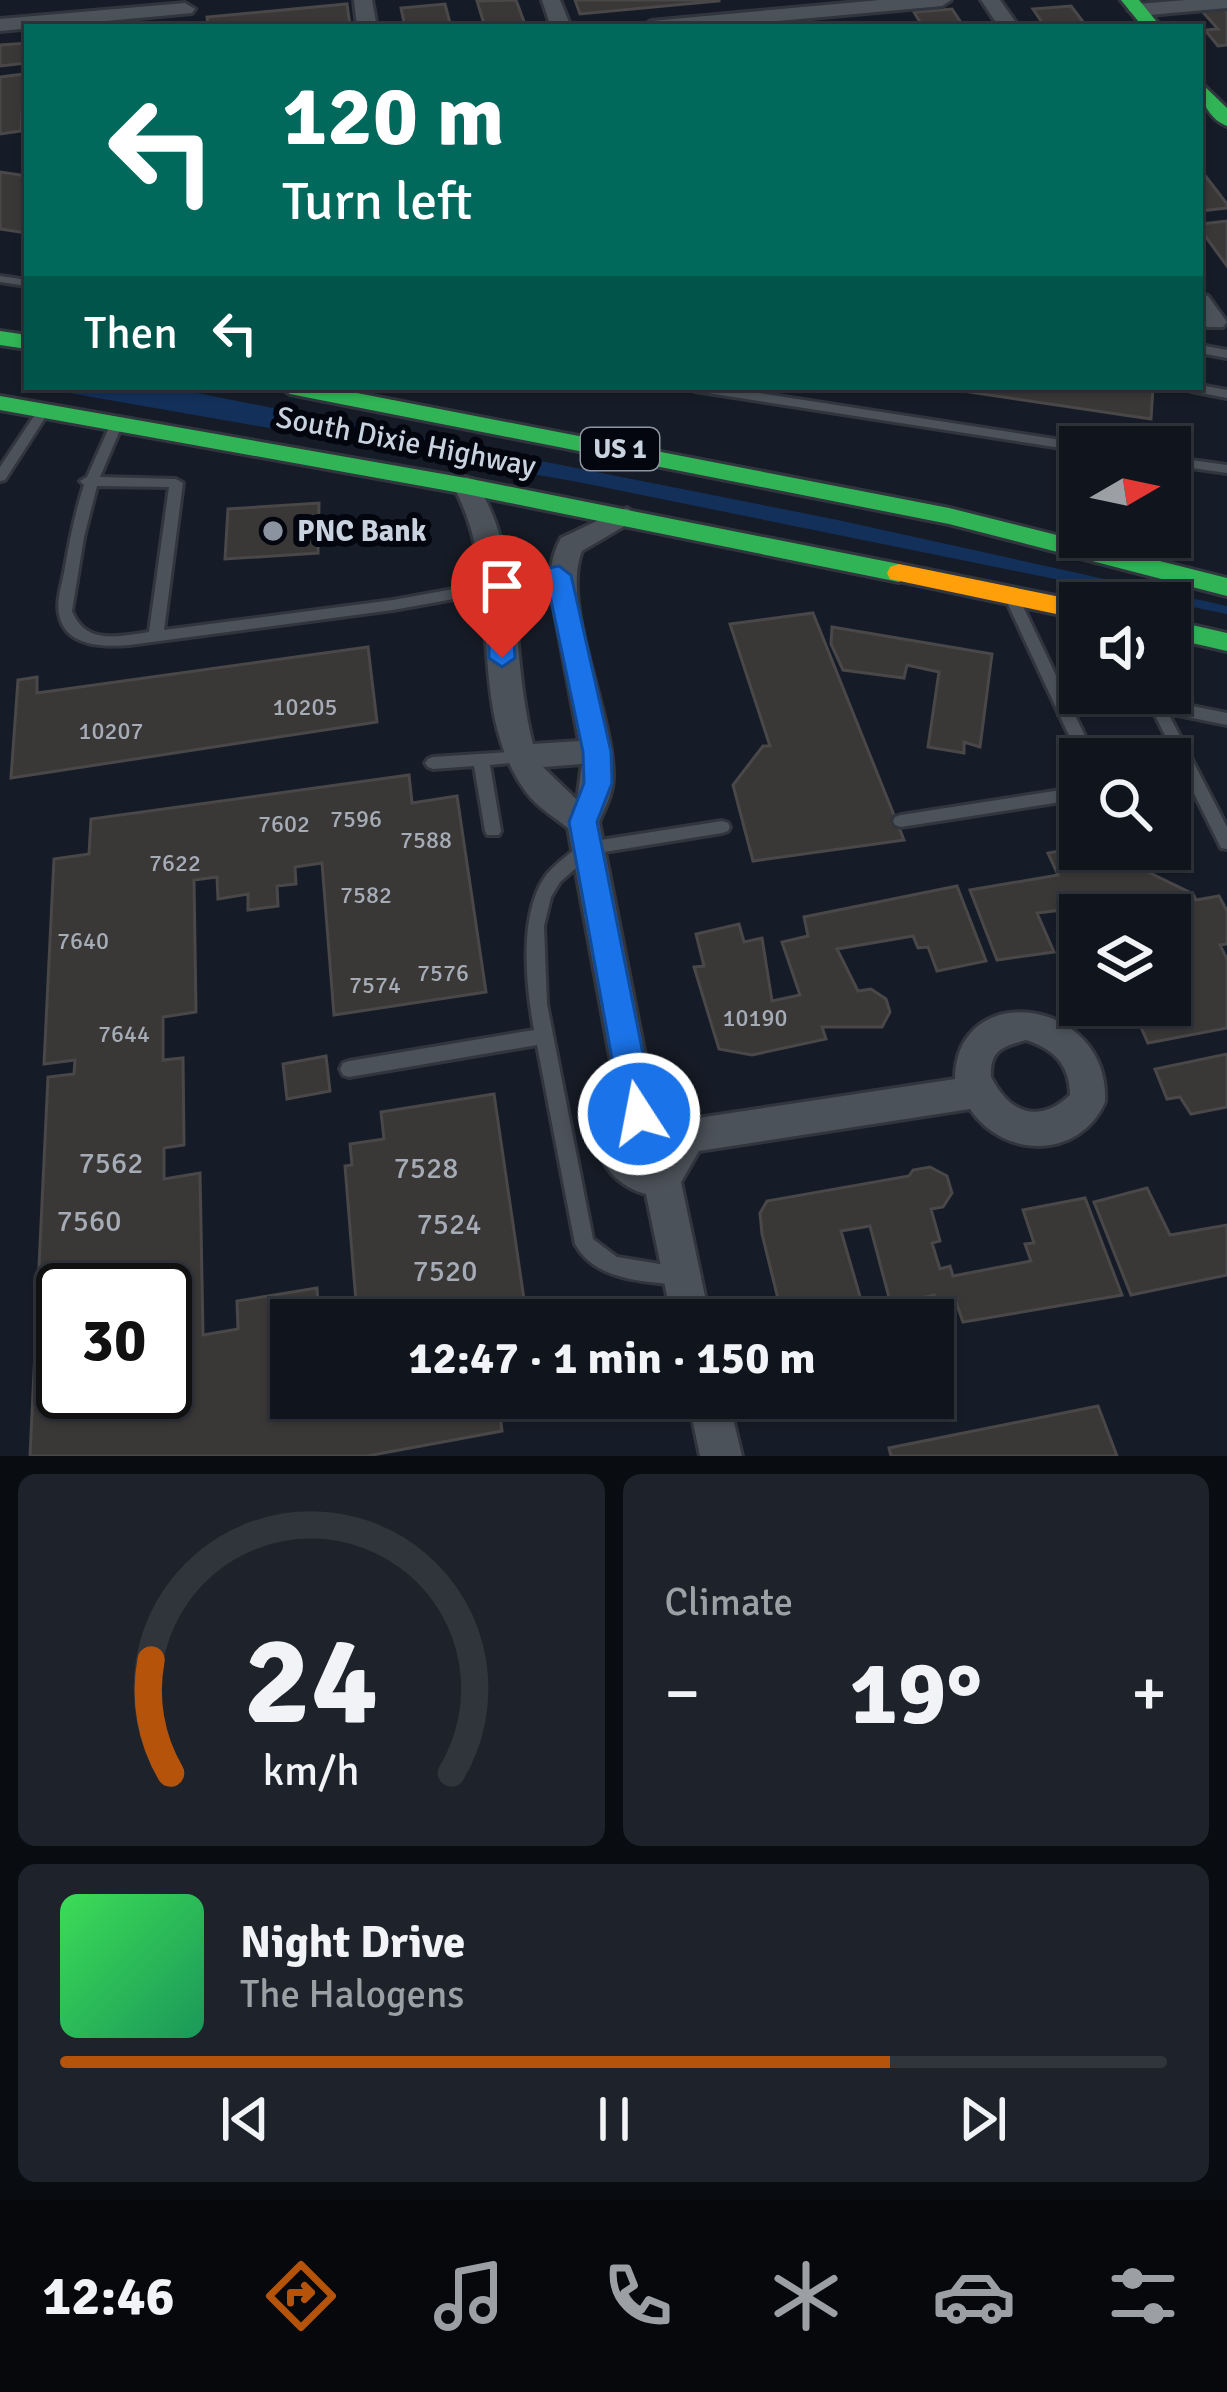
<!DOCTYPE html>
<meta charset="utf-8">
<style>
:root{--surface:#10151d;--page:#1e222a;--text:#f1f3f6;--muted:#9c9fa4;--line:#30343b;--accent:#b45309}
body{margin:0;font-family:Signika,sans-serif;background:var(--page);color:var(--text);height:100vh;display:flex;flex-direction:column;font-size:45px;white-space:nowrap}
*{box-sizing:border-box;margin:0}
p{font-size:39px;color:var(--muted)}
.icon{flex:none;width:66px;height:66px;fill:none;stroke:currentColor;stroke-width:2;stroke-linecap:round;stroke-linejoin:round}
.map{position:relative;height:1456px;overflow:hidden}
.details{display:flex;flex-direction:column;gap:18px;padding:18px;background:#090c10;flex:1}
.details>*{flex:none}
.guide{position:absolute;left:24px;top:24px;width:1179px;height:366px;border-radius:0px;box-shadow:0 3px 9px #0004,0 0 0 3px var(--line);background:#00695c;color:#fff;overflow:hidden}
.needle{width:78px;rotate:81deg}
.tools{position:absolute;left:1059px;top:426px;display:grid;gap:24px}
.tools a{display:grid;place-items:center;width:132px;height:132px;border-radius:0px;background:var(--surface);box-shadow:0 3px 9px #0004,0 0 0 3px var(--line);font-size:60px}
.speed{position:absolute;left:36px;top:1263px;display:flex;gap:24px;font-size:60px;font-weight:700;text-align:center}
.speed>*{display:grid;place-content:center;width:156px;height:156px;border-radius:50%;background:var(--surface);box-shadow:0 3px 9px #0004,0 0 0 3px var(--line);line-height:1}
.speed .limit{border:6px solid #111;border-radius:18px;background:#fff;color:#111}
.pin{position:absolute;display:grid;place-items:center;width:102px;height:102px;color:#fff;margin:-123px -51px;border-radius:50% 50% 50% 0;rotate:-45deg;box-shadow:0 0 12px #0007}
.pin .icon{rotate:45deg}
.me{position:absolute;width:132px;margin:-66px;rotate:349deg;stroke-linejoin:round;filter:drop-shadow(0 0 9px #0008)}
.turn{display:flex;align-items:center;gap:42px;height:252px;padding:0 60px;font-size:54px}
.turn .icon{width:156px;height:156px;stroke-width:2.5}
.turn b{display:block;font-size:84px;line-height:102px}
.then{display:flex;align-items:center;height:114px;padding:0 60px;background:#0003;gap:24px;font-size:45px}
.big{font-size:90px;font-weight:700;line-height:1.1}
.details .card{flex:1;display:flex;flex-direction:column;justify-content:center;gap:18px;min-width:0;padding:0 42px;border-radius:18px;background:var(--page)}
.details .dial{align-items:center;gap:0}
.dial svg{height:312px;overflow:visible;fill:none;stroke:var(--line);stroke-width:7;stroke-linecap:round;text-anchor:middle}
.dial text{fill:var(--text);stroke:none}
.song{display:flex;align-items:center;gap:36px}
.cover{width:144px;height:144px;border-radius:18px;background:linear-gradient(135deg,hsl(130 70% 55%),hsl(150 70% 35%))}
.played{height:12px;border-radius:6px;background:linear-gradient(90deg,var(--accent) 75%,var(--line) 75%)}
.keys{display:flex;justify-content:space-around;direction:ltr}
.heat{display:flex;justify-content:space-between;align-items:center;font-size:66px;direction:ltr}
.details .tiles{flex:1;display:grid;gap:18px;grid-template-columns:1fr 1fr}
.card:last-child{grid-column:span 2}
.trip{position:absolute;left:270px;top:1299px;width:684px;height:120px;border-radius:0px;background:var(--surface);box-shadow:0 3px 9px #0004,0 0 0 3px var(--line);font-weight:700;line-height:120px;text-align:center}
.menu{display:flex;height:192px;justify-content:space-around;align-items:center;background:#06080c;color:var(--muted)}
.menu .icon{width:84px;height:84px}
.menu .active{color:var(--accent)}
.menu b{font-size:54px;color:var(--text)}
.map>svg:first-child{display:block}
.green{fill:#13305a}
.building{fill:#3a3737;stroke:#494748;stroke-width:3;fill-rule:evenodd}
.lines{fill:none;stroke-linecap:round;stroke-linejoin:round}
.lane-casing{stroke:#30353e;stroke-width:6}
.street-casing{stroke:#30353e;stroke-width:6}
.fast-casing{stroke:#30353e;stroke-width:6}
.slow-casing{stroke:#30353e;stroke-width:6}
.lane{fill:#4c525a;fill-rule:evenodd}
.street{fill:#4c525a;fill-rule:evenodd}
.fast{fill:#30b455;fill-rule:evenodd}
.slow{fill:#ff9f0a;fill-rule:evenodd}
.route{fill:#1a73e8;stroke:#114b97;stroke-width:3}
.poi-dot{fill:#8a939f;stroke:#03060e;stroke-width:4.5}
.labels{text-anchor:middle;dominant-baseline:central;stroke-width:12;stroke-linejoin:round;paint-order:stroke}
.number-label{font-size:24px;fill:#a5acb6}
.shield{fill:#03060e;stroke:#8e96a1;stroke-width:3}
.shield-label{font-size:27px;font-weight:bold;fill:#c9d3e0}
.street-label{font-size:30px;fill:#c9d3e0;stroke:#03060e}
.poi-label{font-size:30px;font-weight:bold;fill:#c9d3e0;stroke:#03060e;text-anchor:start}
.near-number-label{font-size:30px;fill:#a5acb6}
</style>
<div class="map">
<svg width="1227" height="1456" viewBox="0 0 1227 1456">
<rect width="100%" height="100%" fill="#161c27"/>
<path class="green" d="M 35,387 L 192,392 L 833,519 L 1227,606 L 1227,614 L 578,482 Z"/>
<path class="building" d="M 516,0 L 526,27 L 485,27 L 477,1 Z
M 575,0 L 719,0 L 719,1 L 580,14 Z
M 347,4 L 350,25 L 208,27 L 207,17 Z
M 445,4 L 451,27 L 405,27 L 401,8 Z
M 1071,6 L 1087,27 L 1045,27 L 1033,9 Z
M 1227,6 L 1227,45 L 1218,46 L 1205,30 L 1218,29 L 1200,9 Z
M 952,9 L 964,27 L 923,27 L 914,12 Z
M 27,43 L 27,63 L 0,66 L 0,45 Z
M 24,74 L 21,131 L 0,134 L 0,77 Z
M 1200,169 L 1227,204 L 1227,208 L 1200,211 Z
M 0,172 L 27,176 L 27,233 L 0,229 Z
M 1227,221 L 1227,266 L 1200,229 L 1200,224 Z
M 936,387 L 1153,387 L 1151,419 Z
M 319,503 L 318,553 L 225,559 L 228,509 Z
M 813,613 L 904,840 L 753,861 L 733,785 L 763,746 L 770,746 L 730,624 Z
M 832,627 L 992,654 L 980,747 L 964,742 L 964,753 L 928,747 L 939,672 L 907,665 L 904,678 L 843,670 L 831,644 Z
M 368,647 L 377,722 L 11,778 L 18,680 L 37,677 L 37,693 Z
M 409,775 L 412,803 L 457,796 L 486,992 L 334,1015 L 322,863 L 295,867 L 296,884 L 277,886 L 278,906 L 248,910 L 248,894 L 218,899 L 217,877 L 194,880 L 196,1012 L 163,1017 L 163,1060 L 183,1058 L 184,1145 L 164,1148 L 164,1179 L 200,1173 L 203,1335 L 238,1329 L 237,1301 L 317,1288 L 319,1320 L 291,1320 L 291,1398 L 498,1398 L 502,1431 L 367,1456 L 30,1456 L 48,1077 L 74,1074 L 75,1060 L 44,1064 L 54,859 L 89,854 L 91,819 ZM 63,1290 L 165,1290 L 165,1392 L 63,1392 Z
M 1080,847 L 1094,849 L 1100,861 L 1117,857 L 1193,894 L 1196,900 L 1219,896 L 1227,911 L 1227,944 L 1220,945 L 1227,959 L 1227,1028 L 1148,1043 L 1131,1005 L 1170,1005 L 1170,991 L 1185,988 L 1170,957 L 1170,915 L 1144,915 L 1119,896 L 1110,910 L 1100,897 L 1094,898 L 1096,906 L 1037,913 L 1054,952 L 997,960 L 970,890 L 1058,875 L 1048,853 Z
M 957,886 L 986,961 L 937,971 L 928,947 L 918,948 L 913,936 L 837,949 L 858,991 L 871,989 L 886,999 L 890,1012 L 882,1027 L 822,1027 L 826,1039 L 752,1055 L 719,1049 L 694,967 L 704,966 L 696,934 L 739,924 L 744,942 L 762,938 L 772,1001 L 800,995 L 782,942 L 808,936 L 804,917 Z
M 1227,1054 L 1227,1107 L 1191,1114 L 1180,1097 L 1167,1099 L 1155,1069 Z
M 326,1056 L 330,1091 L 287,1099 L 283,1064 Z
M 494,1094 L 527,1320 L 322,1320 L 357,1314 L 345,1166 L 352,1165 L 350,1144 L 384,1139 L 381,1112 Z
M 930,1167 L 947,1176 L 952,1193 L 943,1207 L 931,1209 L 940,1241 L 932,1243 L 940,1269 L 950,1266 L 953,1276 L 1031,1261 L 1025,1244 L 1034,1243 L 1023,1210 L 1085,1198 L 1122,1295 L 963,1322 L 956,1302 L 937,1307 L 934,1295 L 891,1305 L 870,1226 L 841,1231 L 866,1317 L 797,1320 L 795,1313 L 782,1315 L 762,1234 L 760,1213 L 767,1201 L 909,1176 L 913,1170 Z
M 1147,1188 L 1170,1235 L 1227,1225 L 1227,1275 L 1131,1295 L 1094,1202 Z
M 1098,1406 L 1117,1456 L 891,1456 L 889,1448 Z"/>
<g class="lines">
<defs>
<path id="lane" d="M 0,276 L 27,280 L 27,286 L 0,282 Z
M 1200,345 L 1227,350 L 1227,358 L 1200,353 Z
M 1200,385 L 1227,390 L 1227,398 L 1191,391 L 1185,387 L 1200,387 Z
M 689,387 L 720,387 L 1081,443 L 1087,447 L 1080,447 L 1080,451 L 695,391 Z
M 44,406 L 50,410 L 5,480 L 0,481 L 0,467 L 40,407 Z
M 117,419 L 123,423 L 100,477 L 176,479 L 183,483 L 164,630 L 393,600 L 559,570 L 566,575 L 559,580 L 393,610 L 129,645 C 103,647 65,647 59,614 C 56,600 63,581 65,567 C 70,539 75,512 84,485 L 80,481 L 87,477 L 111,423 ZM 97,486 L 169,487 L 149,632 C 120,636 86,646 72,611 L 84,537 Z
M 1170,457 L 1227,465 L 1227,473 L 1170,465 Z
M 1012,593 L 1019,598 L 1096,759 L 1080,759 L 1005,598 Z
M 1144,693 L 1158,693 L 1162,700 L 1227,713 L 1227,725 L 1168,713 L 1227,827 L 1227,849 L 1221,848 Z
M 524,751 L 529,753 L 532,757 L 529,761 L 490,765 L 501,831 L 499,835 L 487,835 L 485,831 L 474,766 L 433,769 L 428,767 L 425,763 L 428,759 L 433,757 Z
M 1080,787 L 1080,799 L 901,827 L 895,825 L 893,821 L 895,817 L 901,815 Z
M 722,821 L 728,823 L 730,827 L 728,831 L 722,833 L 592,854 L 560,882 L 551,897 L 544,926 L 547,1004 L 593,1239 L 617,1257 L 678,1267 L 685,1269 L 688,1276 L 685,1283 L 678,1285 C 641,1281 595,1280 575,1244 L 537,1045 L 349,1077 L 343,1075 L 340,1069 L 343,1063 L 349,1061 L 534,1030 C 526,986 518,912 547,874 C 556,863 571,853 582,843 L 588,842 Z"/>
<path id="street" d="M 354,0 L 372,0 L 377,27 L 357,27 Z
M 542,0 L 560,0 L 571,27 L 551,27 Z
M 880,0 L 951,0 L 942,6 L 713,27 L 641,27 L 651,21 Z
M 981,0 L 1000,0 L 1019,27 L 999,27 Z
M 1186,0 L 1227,0 L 1227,8 L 1138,16 L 1128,10 L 1138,4 Z
M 185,3 L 195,9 L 192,13 L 0,31 L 0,19 Z
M 1200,294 L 1208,296 L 1227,322 L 1223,327 L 1207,327 L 1200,318 Z
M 466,477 L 475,480 C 525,561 510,655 533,744 L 579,741 L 550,587 C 550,568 552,555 561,538 L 618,511 L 627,508 L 640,517 L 582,551 C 560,606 614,714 613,777 C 613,793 605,808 599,822 L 653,1096 L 680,1105 L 691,1119 L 955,1079 C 956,976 1111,999 1105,1102 C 1079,1160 1004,1159 970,1109 L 699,1151 L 681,1182 L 710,1320 L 672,1320 L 646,1194 C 603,1183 581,1137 619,1105 L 568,828 C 554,817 537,807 526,792 C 463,706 507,581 453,486 ZM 582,764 L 577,800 L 543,767 ZM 1026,1040 C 1054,1049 1070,1065 1070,1095 C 1039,1124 1010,1114 991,1077 C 990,1050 1002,1047 1026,1040 ZM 644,1128 L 654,1128 L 662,1137 L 662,1151 L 654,1159 L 644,1159 L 636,1151 L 636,1137 Z
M 688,1398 L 728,1398 L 742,1456 L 700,1456 Z"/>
<path id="fast" d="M 1121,0 L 1139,0 L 1161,27 L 1143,27 Z
M 1200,82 L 1227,108 L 1227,126 C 1209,119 1200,100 1200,82 Z
M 0,331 L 27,335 L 27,349 L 0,345 Z
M 279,387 L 326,387 L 949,508 L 1227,578 L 1227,596 L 949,524 L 290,394 Z
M 0,396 L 466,478 L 899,564 L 911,573 L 899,582 L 466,494 L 0,410 Z
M 1170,620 L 1227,633 L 1227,651 L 1170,638 Z"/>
<path id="slow" d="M 899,564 L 1080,601 L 1087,603 L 1080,603 L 1080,619 L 890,579 L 887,573 L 890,567 Z"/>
</defs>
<use href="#lane" class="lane-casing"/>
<use href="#street" class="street-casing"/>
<use href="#fast" class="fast-casing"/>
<use href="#slow" class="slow-casing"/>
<use href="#lane" class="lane"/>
<use href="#street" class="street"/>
<use href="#fast" class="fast"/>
<use href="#slow" class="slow"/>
</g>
<path class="route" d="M 559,566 L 571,575 L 611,752 L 612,783 L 597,822 L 655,1114 L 650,1124 L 639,1129 L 627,1124 L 622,1114 L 569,822 L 584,783 L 583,752 L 548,586 L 511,592 L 515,658 L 502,667 L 489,658 L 489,579 Z"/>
<circle class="poi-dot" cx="273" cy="531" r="12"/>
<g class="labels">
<g class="number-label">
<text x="305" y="707">10205</text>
<text x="111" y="731">10207</text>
<text x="356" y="819">7596</text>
<text x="284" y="824">7602</text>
<text x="426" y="840">7588</text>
<text x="175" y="863">7622</text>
<text x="366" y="895">7582</text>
<text x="83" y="941">7640</text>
<text x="443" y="973">7576</text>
<text x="375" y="985">7574</text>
<text x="755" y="1018">10190</text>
<text x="124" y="1034">7644</text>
</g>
<rect class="shield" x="581" y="428" width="78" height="42" rx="9"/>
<g class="shield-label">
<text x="620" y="449">US 1</text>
</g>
<g class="street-label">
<text transform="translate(406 442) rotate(11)">South Dixie Highway</text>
</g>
<g class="poi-label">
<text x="297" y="531">PNC Bank</text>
</g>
<g class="near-number-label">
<text x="111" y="1163">7562</text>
<text x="426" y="1168">7528</text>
<text x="89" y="1221">7560</text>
<text x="449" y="1224">7524</text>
<text x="445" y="1271">7520</text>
</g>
</g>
</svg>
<div class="tools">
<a><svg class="needle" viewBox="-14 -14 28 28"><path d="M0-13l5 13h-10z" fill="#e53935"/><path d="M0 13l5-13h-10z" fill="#9c9fa4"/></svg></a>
<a><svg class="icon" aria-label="sound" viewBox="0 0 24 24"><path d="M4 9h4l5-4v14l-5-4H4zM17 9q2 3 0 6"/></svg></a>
<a><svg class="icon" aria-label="search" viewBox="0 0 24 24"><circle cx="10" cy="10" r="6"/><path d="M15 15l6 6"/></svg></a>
<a><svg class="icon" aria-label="layers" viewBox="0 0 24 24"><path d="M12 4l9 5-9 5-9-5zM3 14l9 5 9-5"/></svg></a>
</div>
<div class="speed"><div class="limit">30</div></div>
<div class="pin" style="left:502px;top:658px;background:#d93025"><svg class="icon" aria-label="arrive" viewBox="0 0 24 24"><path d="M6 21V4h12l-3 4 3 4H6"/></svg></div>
<svg class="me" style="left:639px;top:1114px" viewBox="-20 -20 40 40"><circle r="17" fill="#1a73e8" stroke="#fff" stroke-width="3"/><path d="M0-11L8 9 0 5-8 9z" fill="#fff"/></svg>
<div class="trip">12:47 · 1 min · 150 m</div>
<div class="guide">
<div class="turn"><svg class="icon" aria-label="left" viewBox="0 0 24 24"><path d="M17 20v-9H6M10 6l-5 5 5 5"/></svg><div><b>120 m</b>Turn left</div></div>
<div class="then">Then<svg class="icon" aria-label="left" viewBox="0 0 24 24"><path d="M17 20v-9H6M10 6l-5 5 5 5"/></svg></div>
</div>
</div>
<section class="details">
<div class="tiles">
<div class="card dial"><svg viewBox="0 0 100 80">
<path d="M14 69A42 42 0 1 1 86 69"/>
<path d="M14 69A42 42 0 0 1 9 40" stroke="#b45309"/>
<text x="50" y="56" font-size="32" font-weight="700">24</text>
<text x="50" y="72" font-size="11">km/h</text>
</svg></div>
<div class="card"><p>Climate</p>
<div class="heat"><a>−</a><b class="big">19°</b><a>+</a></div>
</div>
<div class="card">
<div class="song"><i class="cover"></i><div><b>Night Drive</b><p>The Halogens</p></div></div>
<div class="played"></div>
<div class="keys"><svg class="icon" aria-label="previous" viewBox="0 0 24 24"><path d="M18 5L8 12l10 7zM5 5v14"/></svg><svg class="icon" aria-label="pause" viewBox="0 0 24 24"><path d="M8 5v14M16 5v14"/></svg><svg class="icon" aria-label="next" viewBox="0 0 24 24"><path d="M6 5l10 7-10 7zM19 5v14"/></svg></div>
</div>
</div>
</section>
<nav class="menu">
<b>12:46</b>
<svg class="icon active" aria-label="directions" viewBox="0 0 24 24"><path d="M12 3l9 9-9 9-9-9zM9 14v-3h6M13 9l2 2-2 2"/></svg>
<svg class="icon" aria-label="music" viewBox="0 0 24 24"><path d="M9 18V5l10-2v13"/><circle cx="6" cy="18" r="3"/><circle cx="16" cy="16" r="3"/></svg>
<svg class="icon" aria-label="phone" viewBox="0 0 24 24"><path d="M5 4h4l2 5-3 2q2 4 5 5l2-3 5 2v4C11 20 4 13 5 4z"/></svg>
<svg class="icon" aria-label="climate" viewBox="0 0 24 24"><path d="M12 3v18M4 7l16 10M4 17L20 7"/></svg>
<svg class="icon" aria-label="car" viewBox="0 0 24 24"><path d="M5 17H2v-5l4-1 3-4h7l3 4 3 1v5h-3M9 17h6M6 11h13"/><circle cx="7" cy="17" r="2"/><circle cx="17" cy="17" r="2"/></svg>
<svg class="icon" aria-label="filters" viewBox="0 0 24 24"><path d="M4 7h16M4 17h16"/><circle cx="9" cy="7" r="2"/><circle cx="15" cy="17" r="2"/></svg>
</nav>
